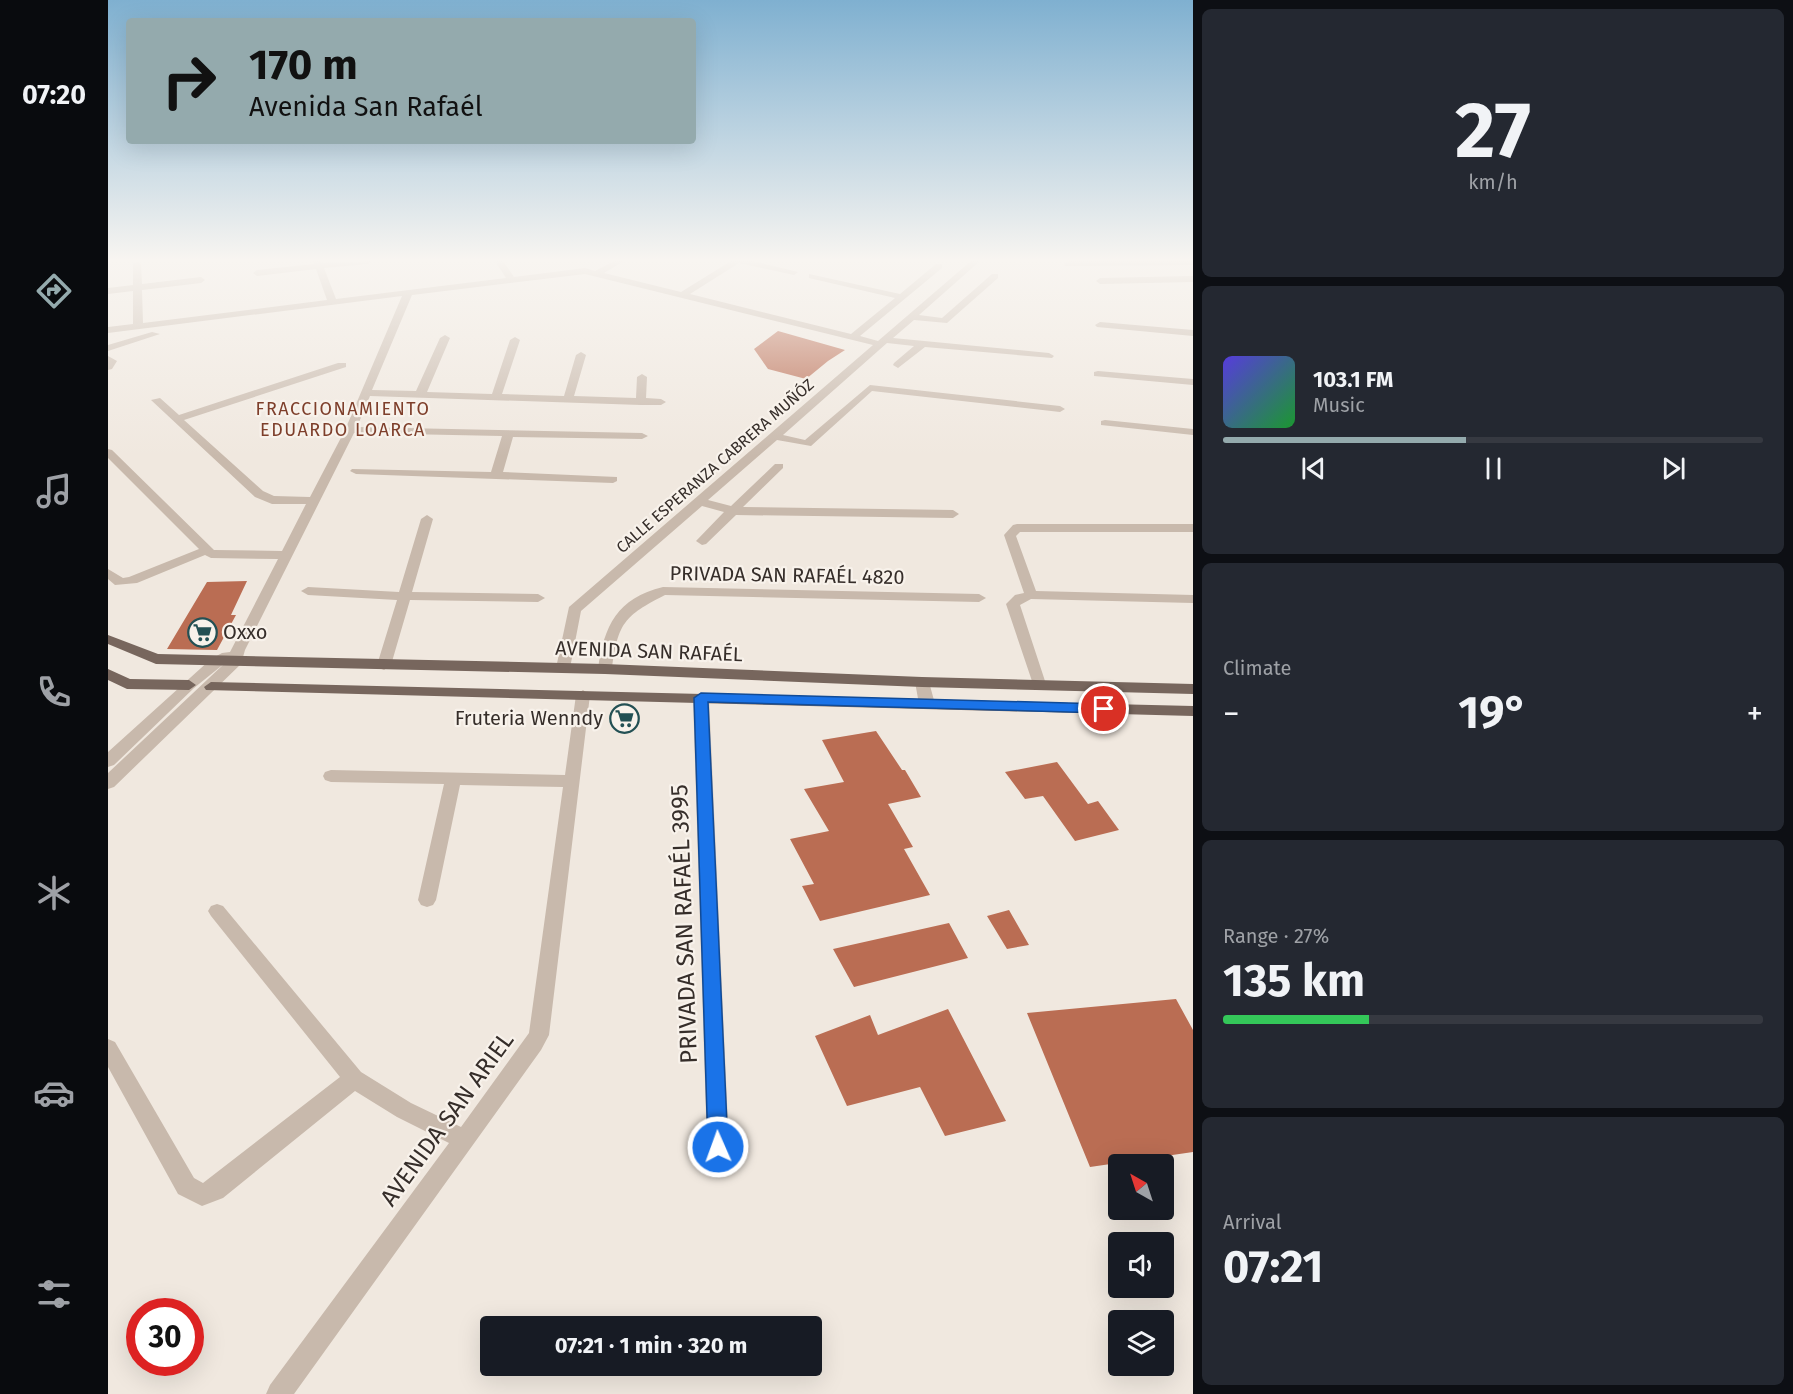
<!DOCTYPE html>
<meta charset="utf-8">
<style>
:root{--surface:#171b24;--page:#242831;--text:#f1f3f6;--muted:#9ea1a6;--line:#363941;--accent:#94aaad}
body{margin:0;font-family:"Fira Sans",sans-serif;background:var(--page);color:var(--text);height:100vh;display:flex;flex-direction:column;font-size:22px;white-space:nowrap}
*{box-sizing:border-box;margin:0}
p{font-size:20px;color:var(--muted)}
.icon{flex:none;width:33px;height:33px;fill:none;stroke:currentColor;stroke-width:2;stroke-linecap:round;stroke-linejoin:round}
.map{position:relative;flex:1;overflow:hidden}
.sheet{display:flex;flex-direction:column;gap:9px;padding:9px;background:#0d0f14;width:600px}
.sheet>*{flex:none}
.banner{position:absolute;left:18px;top:18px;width:570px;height:126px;border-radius:6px;box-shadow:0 6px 24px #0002;background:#94aaad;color:#111;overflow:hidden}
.needle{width:39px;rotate:321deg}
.controls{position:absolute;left:1000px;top:1154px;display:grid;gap:12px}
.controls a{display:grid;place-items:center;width:66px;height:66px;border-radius:6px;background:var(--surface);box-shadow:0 6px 24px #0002;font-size:30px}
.speed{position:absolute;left:18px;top:1298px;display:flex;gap:12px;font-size:30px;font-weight:700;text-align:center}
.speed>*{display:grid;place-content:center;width:78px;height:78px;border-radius:50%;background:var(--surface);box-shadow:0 6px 24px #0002;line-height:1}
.speed .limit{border:9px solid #d22;background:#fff;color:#111}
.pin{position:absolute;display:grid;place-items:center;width:51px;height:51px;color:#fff;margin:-26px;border:3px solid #fff;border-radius:50%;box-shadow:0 2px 6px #0007}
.me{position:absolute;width:66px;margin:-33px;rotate:358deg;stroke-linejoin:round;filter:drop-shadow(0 0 4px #0008)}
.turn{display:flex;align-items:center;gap:21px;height:126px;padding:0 24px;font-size:27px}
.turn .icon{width:78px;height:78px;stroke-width:2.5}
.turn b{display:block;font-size:42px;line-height:51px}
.big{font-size:45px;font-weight:700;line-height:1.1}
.sheet .tile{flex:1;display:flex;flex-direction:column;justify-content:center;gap:9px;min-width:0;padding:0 21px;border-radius:9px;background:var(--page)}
.sheet .dial{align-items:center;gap:0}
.dial b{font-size:78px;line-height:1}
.song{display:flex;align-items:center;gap:18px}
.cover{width:72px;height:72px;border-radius:9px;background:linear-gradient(135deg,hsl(250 70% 55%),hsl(130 70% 35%))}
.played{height:6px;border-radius:3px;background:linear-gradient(90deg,var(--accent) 45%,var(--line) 45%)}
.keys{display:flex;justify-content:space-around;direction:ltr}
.heat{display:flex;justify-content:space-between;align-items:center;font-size:33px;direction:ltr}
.charge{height:9px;border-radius:4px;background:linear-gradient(90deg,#34c759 27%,var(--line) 0)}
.trip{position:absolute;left:372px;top:1316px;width:342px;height:60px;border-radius:6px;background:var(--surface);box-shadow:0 6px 24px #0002;font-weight:700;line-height:60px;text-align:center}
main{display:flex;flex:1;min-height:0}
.dock{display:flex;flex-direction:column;width:108px;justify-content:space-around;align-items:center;background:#090b0e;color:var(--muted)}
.dock .icon{width:42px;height:42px}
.dock .selected{color:var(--accent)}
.dock b{font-size:27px;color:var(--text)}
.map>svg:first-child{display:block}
.building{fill:#ba6d53}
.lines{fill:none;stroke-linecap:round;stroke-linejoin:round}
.minor{fill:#c8b9ac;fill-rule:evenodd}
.major{fill:#77665d;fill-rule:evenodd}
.route{fill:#1a73e8;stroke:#114b97;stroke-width:1.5}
.labels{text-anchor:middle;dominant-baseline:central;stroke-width:4.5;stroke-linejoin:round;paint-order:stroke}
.far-street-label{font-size:16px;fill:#362e2a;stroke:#f8f2eb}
.far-neighbourhood-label{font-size:18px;letter-spacing:1.5px;fill:#7e3f2b;stroke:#f8f2eb}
.street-label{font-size:20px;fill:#362e2a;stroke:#f8f2eb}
.poi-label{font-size:20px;fill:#362e2a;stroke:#f8f2eb;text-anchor:start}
.near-street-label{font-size:24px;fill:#362e2a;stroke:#f8f2eb}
</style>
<main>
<nav class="dock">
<b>07:20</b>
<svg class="icon selected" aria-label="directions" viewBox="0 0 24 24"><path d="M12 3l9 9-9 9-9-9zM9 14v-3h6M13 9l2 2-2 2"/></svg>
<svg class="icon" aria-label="music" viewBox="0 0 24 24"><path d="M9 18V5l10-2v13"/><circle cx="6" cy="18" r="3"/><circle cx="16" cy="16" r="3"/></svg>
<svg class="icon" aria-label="phone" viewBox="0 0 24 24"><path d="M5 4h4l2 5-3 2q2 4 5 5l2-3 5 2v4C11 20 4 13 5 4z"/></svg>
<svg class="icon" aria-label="climate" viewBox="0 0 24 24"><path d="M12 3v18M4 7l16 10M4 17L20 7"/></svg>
<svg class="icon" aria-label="car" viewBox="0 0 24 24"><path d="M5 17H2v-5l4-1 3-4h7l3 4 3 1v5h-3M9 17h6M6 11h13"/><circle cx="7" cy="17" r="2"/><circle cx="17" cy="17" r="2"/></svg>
<svg class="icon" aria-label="filters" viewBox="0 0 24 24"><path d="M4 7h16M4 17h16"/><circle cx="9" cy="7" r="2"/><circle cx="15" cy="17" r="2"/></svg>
</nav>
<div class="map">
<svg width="1085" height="1394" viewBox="0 0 1085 1394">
<rect width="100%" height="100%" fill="#f0e8df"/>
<path class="building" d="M 670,331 L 737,350 L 720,361 L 698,379 L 660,369 L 646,349 Z
M 139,581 L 123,615 L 128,615 L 109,650 L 59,649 L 99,582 Z
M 768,731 L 794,770 L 797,770 L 813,797 L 780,804 L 805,847 L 796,849 L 822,895 L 712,921 L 694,886 L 706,884 L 682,839 L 721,831 L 696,789 L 736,782 L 714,740 Z
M 949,762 L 980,804 L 990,801 L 1011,830 L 967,841 L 935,796 L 917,799 L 897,772 Z
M 901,910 L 921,945 L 899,949 L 879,916 Z
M 841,923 L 860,958 L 746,987 L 725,949 Z
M 1068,999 L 1085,1030 L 1085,1152 L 982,1167 L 919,1013 Z
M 840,1009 L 898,1121 L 837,1136 L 812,1087 L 739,1106 L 707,1036 L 762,1015 L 770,1035 Z"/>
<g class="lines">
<path class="minor" d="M 29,261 L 33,264 L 34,284 L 93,277 L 97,280 L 93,283 L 34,290 L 35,323 L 219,300 L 208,269 L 149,276 L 145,273 L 149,270 L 206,264 L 205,261 L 213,261 L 214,263 L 264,261 L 260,264 L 216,268 L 228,299 L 398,278 L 387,261 L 395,261 L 406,277 L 477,268 L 487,271 L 506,261 L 516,261 L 496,273 L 573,292 L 623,261 L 645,261 L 690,272 L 686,275 L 631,263 L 582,294 L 743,334 L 787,298 L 701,278 L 701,274 L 792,294 L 828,264 L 834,264 L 834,268 L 752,336 L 770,341 L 863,261 L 872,261 L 811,315 L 834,318 L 884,274 L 890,274 L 890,278 L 839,323 L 806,320 L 785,338 L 941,353 L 946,356 L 944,358 L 817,347 L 790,368 L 785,365 L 786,363 L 806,346 L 779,343 L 675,435 L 697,440 L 762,385 L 952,406 L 957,409 L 952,412 L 764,391 L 703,446 L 669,440 L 600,500 L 623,506 L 667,464 L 675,464 L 675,468 L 635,507 L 845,510 L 851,514 L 845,518 L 628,515 L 598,544 L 594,545 L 588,541 L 616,512 L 594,506 L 473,611 L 462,668 L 455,673 L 448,668 L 461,607 L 765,345 L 477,274 L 304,295 L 264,390 L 308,391 L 332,338 L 337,335 L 342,338 L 319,392 L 384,394 L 402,340 L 407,337 L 412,340 L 394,394 L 456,396 L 468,355 L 473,352 L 478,355 L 466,396 L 528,398 L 529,377 L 534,374 L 539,377 L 538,398 L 553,399 L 558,402 L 553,405 L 533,405 L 262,396 L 249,427 L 534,433 L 540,436 L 534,439 L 405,437 L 395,472 L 509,477 L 509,481 L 505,483 L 248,474 L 242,471 L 244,469 L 383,472 L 394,436 L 246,433 L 137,650 L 133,664 L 6,787 L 0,789 L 0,773 L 117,663 L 86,688 L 6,765 L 0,767 L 0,752 L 103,659 L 114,653 L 122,652 L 170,559 L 103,558 L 97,555 L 29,583 L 7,585 L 0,579 L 0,569 L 15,578 L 21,577 L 91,549 L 0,458 L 0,449 L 4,450 L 106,550 L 174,551 L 198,504 L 164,504 L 147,497 L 43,400 L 52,398 L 71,415 L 230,363 L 238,363 L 238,367 L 76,420 L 155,491 L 166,496 L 202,497 L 237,430 L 294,296 L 0,333 L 0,327 L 25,324 L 25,291 L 0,294 L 0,288 L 25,285 L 25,264 Z
M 960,261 L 1085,261 L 1085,265 L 957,266 L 956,264 Z
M 1085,276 L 1085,282 L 992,284 L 988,281 L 992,278 Z
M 992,322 L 1085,330 L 1085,336 L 989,327 L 987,325 Z
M 44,332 L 52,334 L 0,351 L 0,345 Z
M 0,356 L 9,361 L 4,369 L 0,370 Z
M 990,371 L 1085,379 L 1085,385 L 986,376 L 986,372 Z
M 997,420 L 1085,429 L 1085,435 L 993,425 L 993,421 Z
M 319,515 L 325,519 L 304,592 L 430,594 L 437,598 L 430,602 L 302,600 L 283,665 L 276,670 L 271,668 L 269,665 L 289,600 L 200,595 L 193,591 L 200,587 L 291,592 L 313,519 Z
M 909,524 L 1085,524 L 1085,532 L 912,532 L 908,536 L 928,591 L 1085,595 L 1085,603 L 923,599 L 912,605 L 938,684 L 936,687 L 926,687 L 898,604 L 907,595 L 916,593 L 896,535 L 905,525 Z
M 555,587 L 871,594 L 878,598 L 871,602 L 557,595 C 516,616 510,623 504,669 L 497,674 L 492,672 L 490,669 C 496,626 509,598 555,587 Z
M 814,677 L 821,682 L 827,704 L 819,709 L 811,704 L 807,682 Z
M 475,690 L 482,695 L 441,1035 L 433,1050 L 186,1394 L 158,1394 L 162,1385 L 341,1143 L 289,1117 L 247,1091 L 115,1198 L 94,1206 L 70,1194 L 0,1067 L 0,1039 L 7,1042 L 86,1178 L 95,1183 L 232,1077 L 103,916 L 100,911 L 103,906 L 109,904 L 115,906 L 253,1072 L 303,1103 L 353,1127 L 421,1033 L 455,787 L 352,785 L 328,900 L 325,905 L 319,907 L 313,905 L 310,900 L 336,784 L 223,782 L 217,780 L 215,776 L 217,772 L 223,770 L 457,775 L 468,695 Z
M 593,693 L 601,698 L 621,1147 L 618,1154 L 610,1158 L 602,1154 L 599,1147 L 585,698 Z"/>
<path class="major" d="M 0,635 L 50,654 L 497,664 L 814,677 L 1085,684 L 1085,694 L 814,687 L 497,674 L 48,664 L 0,644 Z
M 0,669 L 22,679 L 81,680 L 88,685 L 81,690 L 19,689 L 0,680 Z
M 103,682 L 1085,706 L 1085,716 L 98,690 L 96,687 Z"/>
</g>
<linearGradient id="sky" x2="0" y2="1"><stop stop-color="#7fb0d0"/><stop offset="0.57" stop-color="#f8f5f1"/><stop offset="1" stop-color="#f8f5f1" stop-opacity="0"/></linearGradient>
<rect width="1085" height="456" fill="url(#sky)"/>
<path class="route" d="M 593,693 L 996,704 L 1003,709 L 996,713 L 600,702 L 620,1147 L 617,1154 L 610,1157 L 603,1154 L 600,1147 L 586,698 Z"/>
<defs>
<symbol id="supermarket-ring" viewBox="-11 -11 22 22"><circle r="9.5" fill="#f8f2eb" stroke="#235054" stroke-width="1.5"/><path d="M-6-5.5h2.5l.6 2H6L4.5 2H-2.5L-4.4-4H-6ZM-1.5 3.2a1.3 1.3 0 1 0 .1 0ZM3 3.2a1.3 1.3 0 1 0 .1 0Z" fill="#235054"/></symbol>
</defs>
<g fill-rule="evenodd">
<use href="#supermarket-ring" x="78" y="616" width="33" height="33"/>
<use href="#supermarket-ring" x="500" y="702" width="33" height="33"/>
</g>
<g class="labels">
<g class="far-street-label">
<text transform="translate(607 466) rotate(-41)">CALLE ESPERANZA CABRERA MUÑÓZ</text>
</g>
<g class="far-neighbourhood-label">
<text x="235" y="409">FRACCIONAMIENTO<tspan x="235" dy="21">EDUARDO LOARCA</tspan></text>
</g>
<g class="street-label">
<text transform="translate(679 575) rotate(1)">PRIVADA SAN RAFAÉL 4820</text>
<text transform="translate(541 651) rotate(2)">AVENIDA SAN RAFAÉL</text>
</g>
<g class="poi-label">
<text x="115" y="632">Oxxo</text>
<text x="495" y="718" text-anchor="end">Fruteria Wenndy</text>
</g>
<g class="near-street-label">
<text transform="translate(576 924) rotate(-92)">PRIVADA SAN RAFAÉL 3995</text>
<text transform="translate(339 1119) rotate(-54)">AVENIDA SAN ARIEL</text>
</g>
</g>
</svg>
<div class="controls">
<a><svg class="needle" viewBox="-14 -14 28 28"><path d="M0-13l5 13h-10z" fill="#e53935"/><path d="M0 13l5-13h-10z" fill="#9ea1a6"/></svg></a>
<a><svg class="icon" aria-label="sound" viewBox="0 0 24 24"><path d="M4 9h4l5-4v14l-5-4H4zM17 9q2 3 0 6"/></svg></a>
<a><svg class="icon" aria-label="layers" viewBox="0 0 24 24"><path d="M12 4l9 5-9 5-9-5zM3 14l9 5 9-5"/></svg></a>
</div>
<div class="speed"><div class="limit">30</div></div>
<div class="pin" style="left:996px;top:709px;background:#d93025"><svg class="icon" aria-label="arrive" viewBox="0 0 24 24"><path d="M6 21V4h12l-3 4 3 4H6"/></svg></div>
<svg class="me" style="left:610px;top:1147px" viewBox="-20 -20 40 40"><circle r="17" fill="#1a73e8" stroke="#fff" stroke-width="3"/><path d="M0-11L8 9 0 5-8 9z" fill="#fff"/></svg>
<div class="trip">07:21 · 1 min · 320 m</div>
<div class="banner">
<div class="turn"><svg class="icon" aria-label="right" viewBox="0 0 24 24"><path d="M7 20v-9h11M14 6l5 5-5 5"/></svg><div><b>170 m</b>Avenida San Rafaél</div></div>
</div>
</div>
<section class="sheet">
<div class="tile dial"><b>27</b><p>km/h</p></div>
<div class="tile">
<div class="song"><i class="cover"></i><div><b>103.1 FM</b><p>Music</p></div></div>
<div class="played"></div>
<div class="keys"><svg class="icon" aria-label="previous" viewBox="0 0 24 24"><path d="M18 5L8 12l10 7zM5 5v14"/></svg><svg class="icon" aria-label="pause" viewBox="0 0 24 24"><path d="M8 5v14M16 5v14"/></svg><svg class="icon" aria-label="next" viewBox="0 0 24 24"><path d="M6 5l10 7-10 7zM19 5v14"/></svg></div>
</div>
<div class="tile"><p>Climate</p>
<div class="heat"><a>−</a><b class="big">19°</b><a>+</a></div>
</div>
<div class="tile"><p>Range · 27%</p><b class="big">135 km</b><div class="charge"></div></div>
<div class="tile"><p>Arrival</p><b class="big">07:21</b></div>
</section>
</main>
